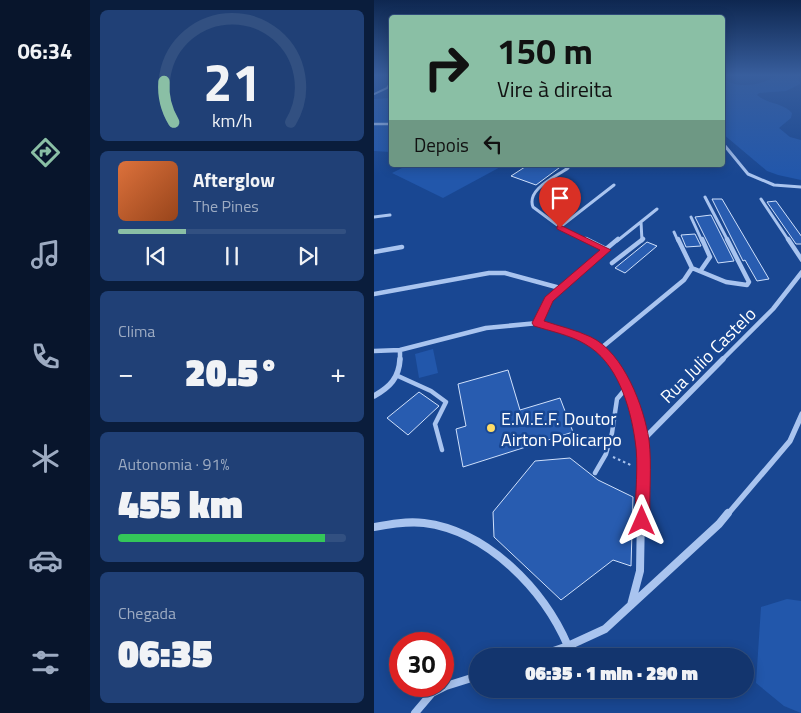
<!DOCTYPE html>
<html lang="pt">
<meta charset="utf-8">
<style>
:root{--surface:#13356e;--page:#204076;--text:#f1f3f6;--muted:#9dabc2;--line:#325081;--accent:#8abfa5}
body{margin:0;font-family:"Titillium Web",sans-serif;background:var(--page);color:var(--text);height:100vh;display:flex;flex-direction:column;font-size:19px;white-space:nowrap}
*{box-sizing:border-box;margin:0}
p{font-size:16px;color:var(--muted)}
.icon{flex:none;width:28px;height:28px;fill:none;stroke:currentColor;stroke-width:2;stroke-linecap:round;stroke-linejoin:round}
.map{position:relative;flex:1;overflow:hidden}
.panel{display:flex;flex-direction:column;gap:10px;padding:10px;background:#0a1d3c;width:284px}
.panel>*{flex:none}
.banner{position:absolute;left:15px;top:15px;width:336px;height:152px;border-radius:5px;box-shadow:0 2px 12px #0003,0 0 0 1px var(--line);background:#8abfa5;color:#111;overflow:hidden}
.speed{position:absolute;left:15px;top:632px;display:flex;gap:10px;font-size:25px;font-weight:700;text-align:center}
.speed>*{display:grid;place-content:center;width:65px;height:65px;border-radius:50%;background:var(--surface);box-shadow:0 2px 12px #0003,0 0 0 1px var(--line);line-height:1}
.speed .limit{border:8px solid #d22;background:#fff;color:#111}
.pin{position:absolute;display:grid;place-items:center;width:42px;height:42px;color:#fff;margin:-51px -21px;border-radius:50% 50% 50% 0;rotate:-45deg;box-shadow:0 0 5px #0007}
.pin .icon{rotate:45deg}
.me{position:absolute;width:55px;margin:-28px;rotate:0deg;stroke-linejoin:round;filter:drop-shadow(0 0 4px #0008)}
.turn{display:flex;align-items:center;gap:18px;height:105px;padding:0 25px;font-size:22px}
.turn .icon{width:65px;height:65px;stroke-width:2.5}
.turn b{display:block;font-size:35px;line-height:42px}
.then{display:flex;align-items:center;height:48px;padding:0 25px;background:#0003;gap:10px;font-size:19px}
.big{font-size:38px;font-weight:800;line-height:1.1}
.panel .widget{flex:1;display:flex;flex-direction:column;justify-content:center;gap:8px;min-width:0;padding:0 18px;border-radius:8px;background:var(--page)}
.panel .dial{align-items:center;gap:0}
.dial svg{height:130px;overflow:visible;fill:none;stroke:var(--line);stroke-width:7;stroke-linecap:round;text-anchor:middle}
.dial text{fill:var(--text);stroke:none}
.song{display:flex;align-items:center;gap:15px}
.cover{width:60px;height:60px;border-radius:8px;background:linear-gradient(135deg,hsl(20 70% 55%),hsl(20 70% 35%))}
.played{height:5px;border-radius:2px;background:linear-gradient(90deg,var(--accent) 30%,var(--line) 30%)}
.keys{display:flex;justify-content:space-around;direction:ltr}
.heat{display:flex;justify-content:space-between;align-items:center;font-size:28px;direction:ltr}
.charge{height:8px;border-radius:4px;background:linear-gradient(90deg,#34c759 91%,var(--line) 0)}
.trip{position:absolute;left:95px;top:648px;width:285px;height:50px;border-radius:25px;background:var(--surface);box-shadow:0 2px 12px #0003,0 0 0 1px var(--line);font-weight:800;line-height:50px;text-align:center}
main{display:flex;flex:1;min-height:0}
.tabs{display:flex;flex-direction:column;width:90px;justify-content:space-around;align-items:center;background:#08152c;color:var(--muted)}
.tabs .icon{width:35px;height:35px}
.tabs .on{color:var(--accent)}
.tabs b{font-size:22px;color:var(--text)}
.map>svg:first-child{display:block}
.green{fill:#2257ab}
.building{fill:#285cb0;stroke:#cfe0fb}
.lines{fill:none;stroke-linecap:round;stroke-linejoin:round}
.path{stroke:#a9c4ef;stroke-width:2;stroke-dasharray:2.5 3;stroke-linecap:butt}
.lane-far1{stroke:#a9c4ef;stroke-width:2}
.lane{stroke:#a9c4ef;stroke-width:4.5}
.street-far4{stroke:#a9c4ef;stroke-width:2.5}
.street-far3{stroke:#a9c4ef;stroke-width:3}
.street-far2{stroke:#a9c4ef;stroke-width:4.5}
.street-far1{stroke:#a9c4ef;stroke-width:5.5}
.street{stroke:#a9c4ef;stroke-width:8}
.route{fill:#e11d48;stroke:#92132f}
.poi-dot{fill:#ffdc67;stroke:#194792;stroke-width:2}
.labels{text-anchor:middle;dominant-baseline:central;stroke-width:5;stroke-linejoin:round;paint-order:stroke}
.street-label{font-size:18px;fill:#fff;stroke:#194792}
.poi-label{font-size:18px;fill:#fff;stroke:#194792;text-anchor:start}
</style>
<main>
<nav class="tabs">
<b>06:34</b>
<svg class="icon on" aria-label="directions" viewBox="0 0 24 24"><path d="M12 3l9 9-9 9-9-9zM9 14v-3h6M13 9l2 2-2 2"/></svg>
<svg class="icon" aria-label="music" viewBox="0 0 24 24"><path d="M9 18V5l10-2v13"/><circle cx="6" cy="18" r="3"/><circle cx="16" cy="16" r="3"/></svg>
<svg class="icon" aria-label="phone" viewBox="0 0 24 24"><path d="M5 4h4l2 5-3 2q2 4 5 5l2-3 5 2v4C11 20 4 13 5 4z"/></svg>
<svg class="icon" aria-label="climate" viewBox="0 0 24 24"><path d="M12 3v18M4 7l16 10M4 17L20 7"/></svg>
<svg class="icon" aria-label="car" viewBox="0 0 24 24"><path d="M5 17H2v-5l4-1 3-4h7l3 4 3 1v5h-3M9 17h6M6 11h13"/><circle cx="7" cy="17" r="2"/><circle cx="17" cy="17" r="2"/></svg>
<svg class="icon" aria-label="filters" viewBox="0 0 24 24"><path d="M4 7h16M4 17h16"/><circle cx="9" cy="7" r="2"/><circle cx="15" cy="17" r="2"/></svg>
</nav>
<section class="panel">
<div class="widget dial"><svg viewBox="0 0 100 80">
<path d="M14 69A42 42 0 1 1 86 69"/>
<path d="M14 69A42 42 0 0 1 8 44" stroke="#8abfa5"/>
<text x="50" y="56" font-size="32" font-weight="700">21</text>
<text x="50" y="72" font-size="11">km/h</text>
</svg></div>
<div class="widget">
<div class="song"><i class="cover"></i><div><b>Afterglow</b><p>The Pines</p></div></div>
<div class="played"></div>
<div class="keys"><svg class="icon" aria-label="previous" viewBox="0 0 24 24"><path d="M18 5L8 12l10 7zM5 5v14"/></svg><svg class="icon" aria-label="pause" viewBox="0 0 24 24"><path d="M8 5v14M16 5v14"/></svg><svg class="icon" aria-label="next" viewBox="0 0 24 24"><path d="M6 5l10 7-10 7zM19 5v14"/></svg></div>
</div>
<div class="widget"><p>Clima</p>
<div class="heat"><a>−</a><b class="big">20.5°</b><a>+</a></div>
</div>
<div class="widget"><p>Autonomia · 91%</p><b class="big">455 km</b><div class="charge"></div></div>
<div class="widget"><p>Chegada</p><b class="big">06:35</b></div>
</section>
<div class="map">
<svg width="428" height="713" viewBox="0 0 428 713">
<rect width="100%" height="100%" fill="#194792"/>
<path class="green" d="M 349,75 C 353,88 378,86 389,82 C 393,81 397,78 400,77 C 408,74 417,75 425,77 L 426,84 L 412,91 L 385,93 L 383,95 C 393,104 410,103 418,113 L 417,118 L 405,128 L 416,137 L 427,140 L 427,180 L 404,175 L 393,171 L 349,134 Z
M 17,98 L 17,152 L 0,151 L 0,99 Z
M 34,165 L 130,165 L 69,198 L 18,173 Z
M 59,349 L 64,373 L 45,378 L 41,354 Z
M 413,599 L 427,601 L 427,713 L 410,706 L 382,683 L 387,607 Z"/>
<path class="building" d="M 154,165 L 189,165 L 162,185 L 137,176 Z
M 338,199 L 348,199 L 395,279 L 383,281 L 371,260 L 369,261 Z
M 402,201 L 428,237 L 428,244 L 422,244 L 393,202 Z
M 337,215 L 360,261 L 344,263 L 321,217 Z
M 321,234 L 327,246 L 312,247 L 307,235 Z
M 273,242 L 283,246 L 251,273 L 241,268 Z
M 134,370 L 146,410 L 186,398 L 199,432 L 89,467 L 82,429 L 92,426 L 84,384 Z
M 45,392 L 65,406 L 34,435 L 13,418 Z
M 196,458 L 224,480 L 259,497 L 257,566 L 239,560 L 187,600 L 120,537 L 119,512 L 161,461 Z"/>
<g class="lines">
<path class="path" d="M 239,457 L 259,466"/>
<path class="lane-far1" d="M 0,94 L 13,88 L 18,80"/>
<path class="lane" d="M 24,376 L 57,391 L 72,402 L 61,424 L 68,450
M 221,473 L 232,454 L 238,433 L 243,399 L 253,387"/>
<path class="street-far4" d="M 0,124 L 18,124
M 349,144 L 352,148"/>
<path class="street-far3" d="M 351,146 L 374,174 L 400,185 L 428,187
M 194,168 C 182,177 152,189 159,207 L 186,227 L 214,241
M 331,197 L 354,241
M 387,199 L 415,241
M 0,217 L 16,215
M 317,217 L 328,241
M 267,222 L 268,241
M 186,227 L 240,185
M 300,232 L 304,241
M 243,241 L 283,209"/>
<path class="street-far2" d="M 304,239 L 318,268
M 414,239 L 428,260
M 232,249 L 244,239
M 0,252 L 28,247
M 238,263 L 269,239
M 318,268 L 352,282 L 373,285 L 375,282 L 353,239
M 327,270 L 336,257 L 328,239
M 0,294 L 115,273 L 131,273 L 186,288
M 164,323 L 175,299 L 232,249 L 212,239
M 226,349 L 310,280 L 318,268
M 26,350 L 26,360
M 0,351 L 26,350 L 112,328 L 164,323 L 214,340 L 226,349 L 236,360
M 348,360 L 399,309 L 428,272"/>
<path class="street-far1" d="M 235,359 L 253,387 L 268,441 L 267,515
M 0,396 C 16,387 25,378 26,359
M 268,441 L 349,359
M 353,515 L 416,441 L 428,414"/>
<path class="street" d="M 0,527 C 16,524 33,521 50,523 C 114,531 170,590 194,646
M 257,605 L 266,571 L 267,513
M 165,656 L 194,646 L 231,629 L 345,524 L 354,513
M 41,713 L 58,693 L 72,686 L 104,676"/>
</g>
<linearGradient id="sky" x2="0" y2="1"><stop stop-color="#0e2750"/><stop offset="0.43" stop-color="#385e9d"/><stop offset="1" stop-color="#385e9d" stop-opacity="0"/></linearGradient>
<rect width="428" height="175" fill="url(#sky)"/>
<path class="route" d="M 186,225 L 237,250 L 179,301 L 170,321 C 185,326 202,330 217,337 C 250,353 270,407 275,440 C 278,464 275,496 276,521 L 274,526 L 268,528 L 263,526 L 261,521 C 261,497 265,462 261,440 C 256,405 243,362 211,344 C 196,335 176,331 160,326 L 158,323 L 171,297 L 226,250 L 183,229 L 183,226 Z"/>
<circle class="poi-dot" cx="117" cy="428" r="5"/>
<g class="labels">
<g class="street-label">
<text transform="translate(334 355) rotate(-45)">Rua Julio Castelo</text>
</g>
<g class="poi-label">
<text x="127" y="418">E.M.E.F. Doutor<tspan x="127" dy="21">Airton Policarpo</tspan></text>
</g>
</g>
</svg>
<div class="speed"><div class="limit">30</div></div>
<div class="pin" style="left:186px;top:228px;background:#d93025"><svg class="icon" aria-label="arrive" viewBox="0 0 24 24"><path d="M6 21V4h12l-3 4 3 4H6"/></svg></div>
<svg class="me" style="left:268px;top:521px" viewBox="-20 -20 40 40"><path d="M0-17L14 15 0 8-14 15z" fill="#e11d48" stroke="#fff" stroke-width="4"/></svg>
<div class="trip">06:35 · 1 min · 290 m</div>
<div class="banner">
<div class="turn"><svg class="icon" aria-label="right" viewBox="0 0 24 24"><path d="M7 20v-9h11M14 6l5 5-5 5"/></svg><div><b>150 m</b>Vire à direita</div></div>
<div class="then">Depois<svg class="icon" aria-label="left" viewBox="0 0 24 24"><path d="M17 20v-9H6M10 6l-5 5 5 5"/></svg></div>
</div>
</div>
</main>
